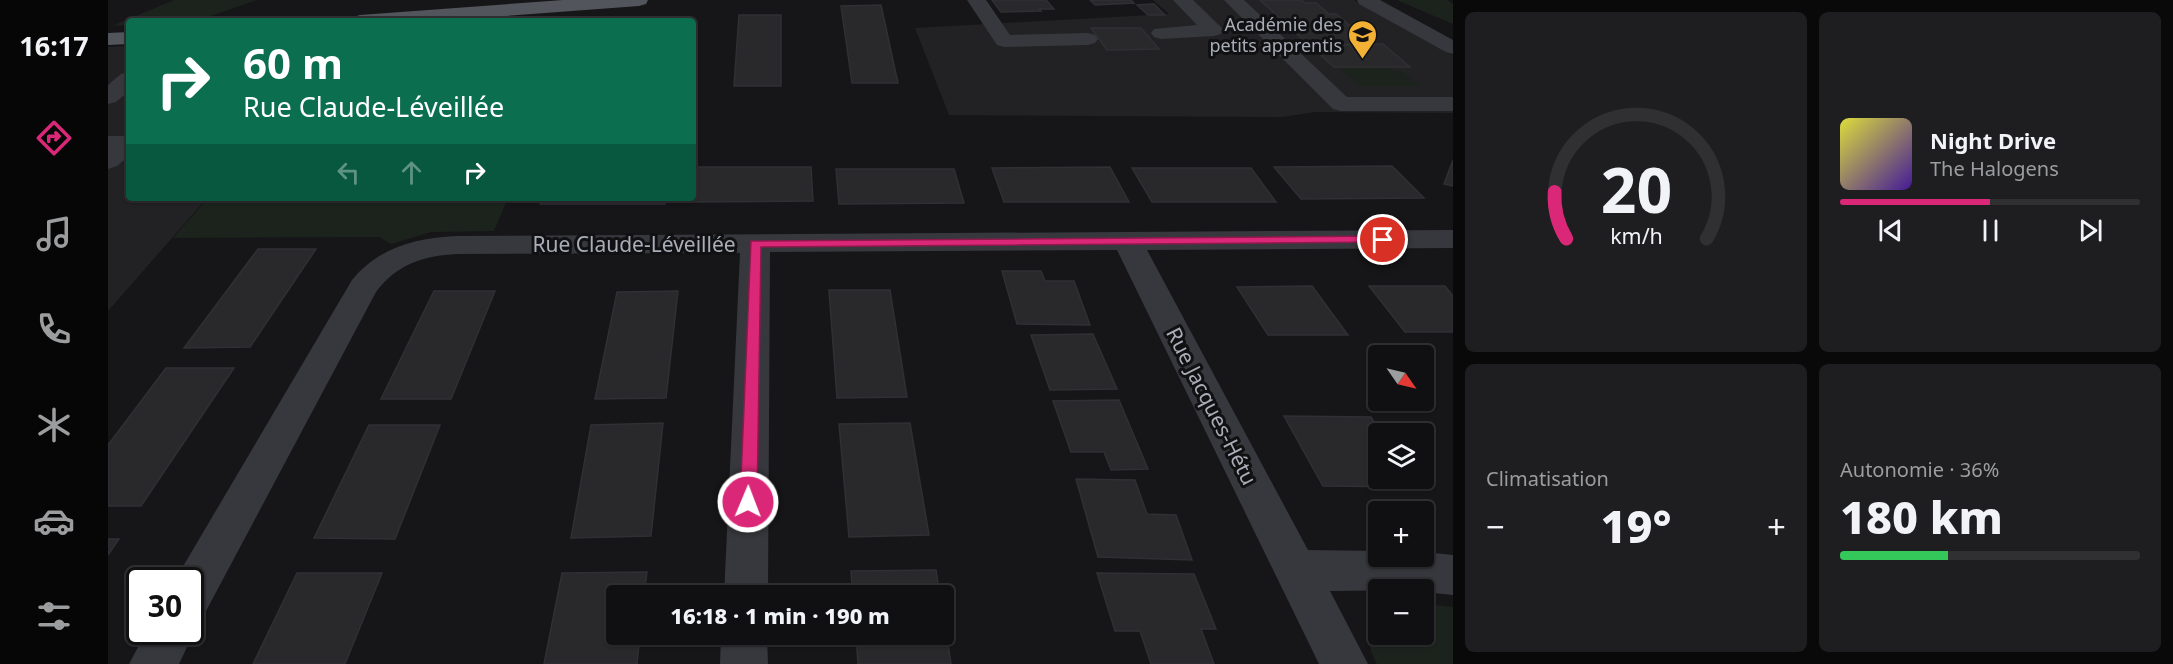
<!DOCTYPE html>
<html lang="fr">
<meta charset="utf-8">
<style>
:root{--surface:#101012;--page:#1e1e20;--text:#f1f3f6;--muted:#9c9d9f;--line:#303032;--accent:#db2777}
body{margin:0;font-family:"Noto Sans",sans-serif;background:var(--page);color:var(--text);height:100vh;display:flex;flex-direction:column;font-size:22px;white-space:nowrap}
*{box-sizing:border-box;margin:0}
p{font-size:20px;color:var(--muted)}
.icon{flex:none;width:33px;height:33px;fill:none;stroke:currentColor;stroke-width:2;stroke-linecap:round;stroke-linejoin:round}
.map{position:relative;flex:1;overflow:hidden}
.sheet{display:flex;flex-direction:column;gap:12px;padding:12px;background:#09090a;width:720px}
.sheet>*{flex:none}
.hud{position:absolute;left:18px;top:18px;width:570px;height:183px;border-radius:6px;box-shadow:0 2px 4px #0004,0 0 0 2px var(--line);background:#0b6e4f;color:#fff;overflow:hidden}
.needle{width:39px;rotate:124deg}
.controls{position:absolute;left:1260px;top:345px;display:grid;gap:12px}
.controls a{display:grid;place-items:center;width:66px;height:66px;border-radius:6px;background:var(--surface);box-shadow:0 2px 4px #0004,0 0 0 2px var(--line);font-size:30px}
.speed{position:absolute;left:18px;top:567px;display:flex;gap:12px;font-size:30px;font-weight:700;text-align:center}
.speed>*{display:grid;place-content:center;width:78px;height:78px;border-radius:50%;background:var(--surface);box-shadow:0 2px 4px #0004,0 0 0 2px var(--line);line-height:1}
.speed .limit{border:3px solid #111;border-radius:9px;background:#fff;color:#111}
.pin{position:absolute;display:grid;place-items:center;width:51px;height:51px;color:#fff;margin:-26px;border:3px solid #fff;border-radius:50%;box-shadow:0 2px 6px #0007}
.me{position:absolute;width:66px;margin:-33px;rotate:1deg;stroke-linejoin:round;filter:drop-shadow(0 0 4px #0008)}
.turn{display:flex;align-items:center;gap:21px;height:126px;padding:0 18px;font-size:27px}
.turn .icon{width:78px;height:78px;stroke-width:2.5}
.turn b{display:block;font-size:42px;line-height:51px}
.lanes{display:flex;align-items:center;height:57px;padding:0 18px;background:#0003;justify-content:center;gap:30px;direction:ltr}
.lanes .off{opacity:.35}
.big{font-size:45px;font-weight:800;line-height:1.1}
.sheet .card{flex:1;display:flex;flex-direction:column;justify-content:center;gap:9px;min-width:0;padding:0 21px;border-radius:9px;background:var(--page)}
.sheet .dial{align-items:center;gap:0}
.dial svg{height:156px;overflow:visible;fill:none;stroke:var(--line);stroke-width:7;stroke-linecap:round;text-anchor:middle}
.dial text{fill:var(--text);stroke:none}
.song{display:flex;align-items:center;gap:18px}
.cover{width:72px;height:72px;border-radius:9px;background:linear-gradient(135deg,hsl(60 70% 55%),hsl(260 70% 35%))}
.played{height:6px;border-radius:3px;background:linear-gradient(90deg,var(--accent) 50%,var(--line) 50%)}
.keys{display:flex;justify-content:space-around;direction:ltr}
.heat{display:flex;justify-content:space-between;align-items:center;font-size:33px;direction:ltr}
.charge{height:9px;border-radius:4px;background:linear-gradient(90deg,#34c759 36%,var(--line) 0)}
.sheet .tiles{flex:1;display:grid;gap:12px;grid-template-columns:repeat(2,1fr)}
.trip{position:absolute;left:498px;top:585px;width:348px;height:60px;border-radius:6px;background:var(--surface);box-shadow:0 2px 4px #0004,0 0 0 2px var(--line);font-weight:800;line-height:60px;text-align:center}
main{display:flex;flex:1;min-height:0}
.tabs{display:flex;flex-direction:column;width:108px;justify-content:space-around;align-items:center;background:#060607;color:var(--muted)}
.tabs .icon{width:42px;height:42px}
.tabs .active{color:var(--accent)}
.tabs b{font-size:27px;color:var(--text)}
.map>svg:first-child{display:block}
.built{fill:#222225}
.green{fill:#1c231d}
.building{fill:#29292c;stroke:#303034;stroke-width:1.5}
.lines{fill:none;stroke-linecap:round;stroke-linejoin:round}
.minor{fill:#37383d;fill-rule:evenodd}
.major{fill:#53555c;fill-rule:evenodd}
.route{fill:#db2777;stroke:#8e194d;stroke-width:1.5}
.labels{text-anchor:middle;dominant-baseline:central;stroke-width:6;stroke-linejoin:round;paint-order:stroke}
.far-poi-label{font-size:18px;fill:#a8adb8;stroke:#111113;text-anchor:end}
.street-label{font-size:21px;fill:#a8adb8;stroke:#111113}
</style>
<main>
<nav class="tabs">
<b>16:17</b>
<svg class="icon active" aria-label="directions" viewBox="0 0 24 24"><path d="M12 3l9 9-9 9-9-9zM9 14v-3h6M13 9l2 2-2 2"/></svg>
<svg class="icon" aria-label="music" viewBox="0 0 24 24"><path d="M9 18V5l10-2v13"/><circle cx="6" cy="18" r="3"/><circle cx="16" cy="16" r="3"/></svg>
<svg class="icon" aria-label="phone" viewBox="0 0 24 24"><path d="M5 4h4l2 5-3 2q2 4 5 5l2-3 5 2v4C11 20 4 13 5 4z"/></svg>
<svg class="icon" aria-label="climate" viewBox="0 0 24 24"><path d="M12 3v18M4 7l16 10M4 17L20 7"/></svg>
<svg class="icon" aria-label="car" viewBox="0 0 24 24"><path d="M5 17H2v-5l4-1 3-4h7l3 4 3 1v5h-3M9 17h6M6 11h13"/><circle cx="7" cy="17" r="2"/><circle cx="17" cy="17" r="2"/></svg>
<svg class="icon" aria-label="filters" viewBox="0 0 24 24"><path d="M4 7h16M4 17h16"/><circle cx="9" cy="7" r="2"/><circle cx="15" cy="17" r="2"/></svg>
</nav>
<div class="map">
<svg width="1345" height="664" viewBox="0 0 1345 664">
<rect width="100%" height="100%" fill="#161618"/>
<path class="built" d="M 1045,0 L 1246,0 L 1345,55 L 1345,113 L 1207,112 L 1175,117 L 841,115 L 807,28 L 1061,14 Z
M 21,46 L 21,198 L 99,198 L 0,311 L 0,47 Z"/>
<path class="green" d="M 66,0 L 149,0 L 91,20 L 21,21 L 21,25 L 4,26 Z
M 1289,0 L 1339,0 L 1345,4 L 1345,24 Z
M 1230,67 L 1280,67 L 1285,71 L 1294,71 L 1312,86 L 1252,86 Z
M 100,198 L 400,198 L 386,231 L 323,232 L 283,244 L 271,237 L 65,238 Z
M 1316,604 L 1345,607 L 1345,664 L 1269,664 C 1259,647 1258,629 1270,612 L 1270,634 L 1316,634 Z"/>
<path class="building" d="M 884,0 L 938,0 L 946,9 L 931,9 L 933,11 L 893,12 Z
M 982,0 L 1023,0 L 1026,3 L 987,5 Z
M 1152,0 L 1193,0 L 1197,3 L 1208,3 L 1221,14 L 1228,14 L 1265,45 L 1201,45 Z
M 1046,4 L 1057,15 L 1040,15 L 1029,5 Z
M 773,5 L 790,83 L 744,83 L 733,6 Z
M 631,15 L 673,15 L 673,86 L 626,86 Z
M 983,28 L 1033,28 L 1051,49 L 999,50 Z
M 1275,44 L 1302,67 L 1226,67 L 1201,45 Z
M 1345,160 L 1345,186 L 1336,184 Z
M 1284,166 L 1316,198 L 1193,199 L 1166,167 Z
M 585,167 L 703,167 L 705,201 L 580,202 L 580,198 L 585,198 Z
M 1002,167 L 1021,202 L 896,202 L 884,168 Z
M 1024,168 L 1143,168 L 1168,202 L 1044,202 Z
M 728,169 L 846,169 L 856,203 L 731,204 Z
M 434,198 L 558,198 L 557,204 L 432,204 Z
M 150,249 L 208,249 L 142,347 L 76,348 Z
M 894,271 L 933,271 L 937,281 L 966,281 L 982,325 L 909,324 Z
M 1204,286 L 1240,335 L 1160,335 L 1129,287 Z
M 1261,286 L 1337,286 L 1345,296 L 1345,332 L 1297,332 Z
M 721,290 L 782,290 L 799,397 L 729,398 Z
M 326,291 L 387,291 L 343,399 L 273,399 Z
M 570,291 L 558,398 L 487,399 L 509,292 Z
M 985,334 L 1009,389 L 942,390 L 923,335 Z
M 58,368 L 126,368 L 33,506 L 0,506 L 0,445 Z
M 1011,400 L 1040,469 L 1003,470 L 996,452 L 963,452 L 945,401 Z
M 1176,416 L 1263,417 L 1273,434 L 1270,434 L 1270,478 L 1303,478 L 1308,487 L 1215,486 Z
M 555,423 L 543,536 L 463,538 L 483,425 Z
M 802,423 L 821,535 L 741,537 L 731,424 Z
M 261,425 L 332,425 L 287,539 L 206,538 Z
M 968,479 L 1027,480 L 1039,514 L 1068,515 L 1084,560 L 990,557 Z
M 0,539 L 11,539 L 0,555 Z
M 828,570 L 832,596 L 745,596 L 743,571 Z
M 539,572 L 536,596 L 508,596 L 508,634 L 532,634 L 529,664 L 436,664 L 454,573 Z
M 189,573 L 274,573 L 237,664 L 145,664 Z
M 989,573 L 1086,574 L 1108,629 L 1093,629 L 1106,664 L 1043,664 L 1032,631 L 1007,631 Z
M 836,617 L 843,664 L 750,664 L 748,634 L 836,634 Z"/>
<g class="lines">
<path class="minor" d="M 859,0 L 878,0 L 902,35 L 980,33 L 987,35 L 990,39 L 987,43 L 980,45 L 896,47 L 889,45 Z
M 1065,0 L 1085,0 L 1116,30 L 1113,34 L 1106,36 L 1053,39 L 1046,37 L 1043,33 L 1046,29 L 1089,25 Z
M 1116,0 L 1136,0 L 1239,97 L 1345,97 L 1345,111 L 1233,111 L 1225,109 Z
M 1249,0 L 1272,0 L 1345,40 L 1345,54 L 1338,52 L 1251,4 Z
M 21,72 L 21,91 L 8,102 L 0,104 L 0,85 L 13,74 Z
M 0,136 L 21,136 L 21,156 L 9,166 L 0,169 Z
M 1345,230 L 1345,248 L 1039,250 L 1200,550 L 1270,551 L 1270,556 L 1316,556 L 1316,552 L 1345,555 L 1345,595 L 1316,592 L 1316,590 L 1222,591 L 1260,664 L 1211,664 L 1009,250 L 662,252 L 660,596 L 616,596 L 632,253 L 349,254 C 315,256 289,264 268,292 L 98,611 L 82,617 L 82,580 L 67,580 L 244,280 C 271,247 308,238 349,236 Z
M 82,624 L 86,632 L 71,664 L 21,664 L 38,632 L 82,632 Z
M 613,634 L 659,634 L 660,664 L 612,664 Z"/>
<path class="major" d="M 455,0 L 540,0 L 538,4 L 531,6 L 330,21 L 242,21 L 245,17 L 252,15 Z
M 21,32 L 21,44 L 0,45 L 0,33 Z"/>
</g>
<path class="route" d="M 1275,236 L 1281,240 L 1280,242 L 653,247 L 649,502 L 646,507 L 640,509 L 634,507 L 632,502 L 643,241 Z"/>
<defs>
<symbol id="school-pin" viewBox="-11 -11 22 30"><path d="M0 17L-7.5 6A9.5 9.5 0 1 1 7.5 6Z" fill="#f2b134" stroke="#111113"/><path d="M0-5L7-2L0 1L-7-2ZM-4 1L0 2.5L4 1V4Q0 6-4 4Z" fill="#111"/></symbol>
</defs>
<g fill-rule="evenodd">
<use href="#school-pin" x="1238" y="18" width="33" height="45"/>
</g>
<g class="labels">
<g class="far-poi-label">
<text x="1234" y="24">Académie des<tspan x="1234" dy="21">petits apprentis</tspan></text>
</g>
<g class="street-label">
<text x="526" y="244">Rue Claude-Léveillée</text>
<text transform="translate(1104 406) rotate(63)">Rue Jacques-Hétu</text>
</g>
</g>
</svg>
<div class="controls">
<a><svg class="needle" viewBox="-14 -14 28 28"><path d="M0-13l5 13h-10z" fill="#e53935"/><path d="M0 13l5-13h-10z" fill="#9c9d9f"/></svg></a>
<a><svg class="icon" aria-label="layers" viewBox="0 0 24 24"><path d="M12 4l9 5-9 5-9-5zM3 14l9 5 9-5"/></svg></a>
<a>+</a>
<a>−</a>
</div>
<div class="speed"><div class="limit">30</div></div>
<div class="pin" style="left:1275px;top:240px;background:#d93025"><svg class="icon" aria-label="arrive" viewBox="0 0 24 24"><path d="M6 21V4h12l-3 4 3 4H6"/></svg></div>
<svg class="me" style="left:640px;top:502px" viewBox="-20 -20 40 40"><circle r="17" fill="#db2777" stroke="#fff" stroke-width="3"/><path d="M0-11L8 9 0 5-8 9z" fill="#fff"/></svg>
<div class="trip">16:18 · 1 min · 190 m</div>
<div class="hud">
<div class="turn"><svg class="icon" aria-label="right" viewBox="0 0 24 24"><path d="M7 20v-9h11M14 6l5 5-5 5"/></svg><div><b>60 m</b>Rue Claude-Léveillée</div></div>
<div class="lanes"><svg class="icon off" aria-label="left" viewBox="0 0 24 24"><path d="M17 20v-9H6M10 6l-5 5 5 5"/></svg><svg class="icon off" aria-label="ahead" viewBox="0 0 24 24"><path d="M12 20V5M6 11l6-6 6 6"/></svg><svg class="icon" aria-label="right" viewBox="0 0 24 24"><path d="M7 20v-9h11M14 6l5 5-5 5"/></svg></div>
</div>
</div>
<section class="sheet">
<div class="tiles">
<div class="card dial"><svg viewBox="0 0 100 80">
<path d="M14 69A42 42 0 1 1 86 69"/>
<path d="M14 69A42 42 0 0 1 8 45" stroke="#db2777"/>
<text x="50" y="56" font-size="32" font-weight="700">20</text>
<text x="50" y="72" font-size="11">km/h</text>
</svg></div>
<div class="card">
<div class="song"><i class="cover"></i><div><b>Night Drive</b><p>The Halogens</p></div></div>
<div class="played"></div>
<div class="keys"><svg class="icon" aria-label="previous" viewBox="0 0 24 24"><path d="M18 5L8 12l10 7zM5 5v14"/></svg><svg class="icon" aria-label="pause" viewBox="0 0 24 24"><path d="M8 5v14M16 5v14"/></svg><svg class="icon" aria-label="next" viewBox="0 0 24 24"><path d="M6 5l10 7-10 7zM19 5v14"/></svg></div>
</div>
<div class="card"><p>Climatisation</p>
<div class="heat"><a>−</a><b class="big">19°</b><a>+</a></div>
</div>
<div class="card"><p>Autonomie · 36%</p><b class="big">180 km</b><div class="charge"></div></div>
</div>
</section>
</main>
